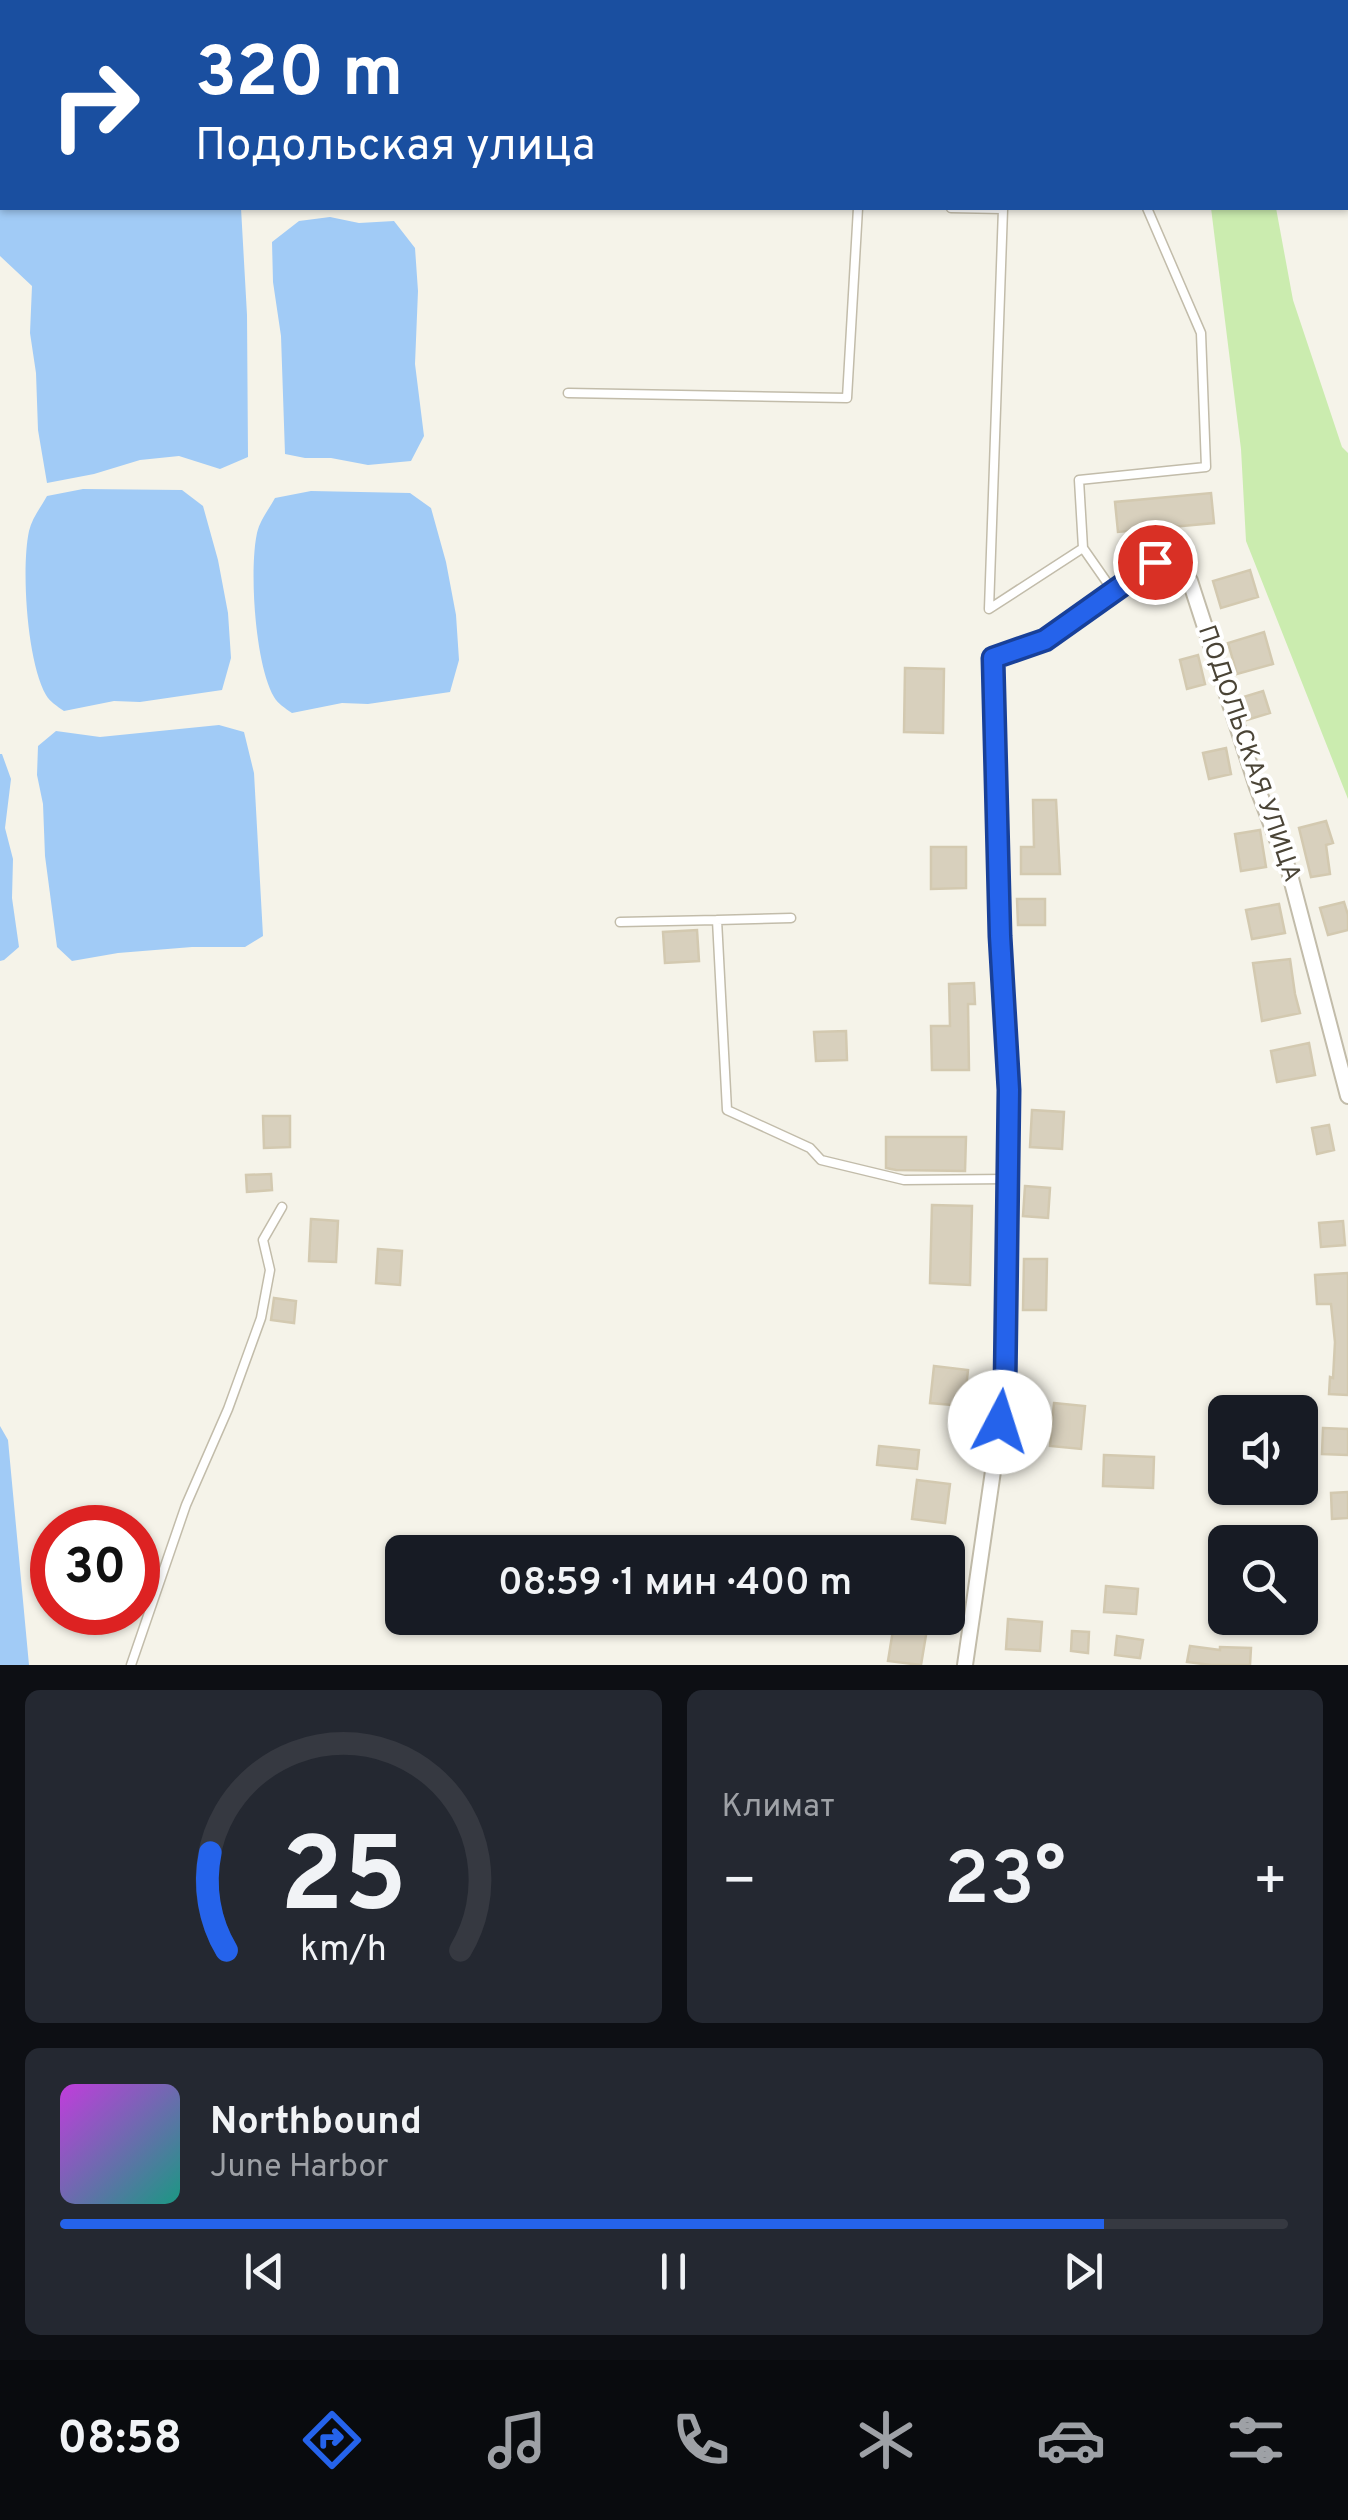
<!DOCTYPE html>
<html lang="ru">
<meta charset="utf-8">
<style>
:root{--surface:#171b24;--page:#242831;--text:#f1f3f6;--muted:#9ea1a6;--line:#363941;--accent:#2563eb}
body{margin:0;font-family:Overpass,sans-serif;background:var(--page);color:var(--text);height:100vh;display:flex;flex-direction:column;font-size:38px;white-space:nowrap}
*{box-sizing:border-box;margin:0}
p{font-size:32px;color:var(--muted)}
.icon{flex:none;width:55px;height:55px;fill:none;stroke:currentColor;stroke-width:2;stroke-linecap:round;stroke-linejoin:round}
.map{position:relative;height:1665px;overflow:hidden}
.panel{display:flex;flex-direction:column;gap:25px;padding:25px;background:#0d0f14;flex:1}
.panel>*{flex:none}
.top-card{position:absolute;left:0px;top:0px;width:1350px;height:210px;box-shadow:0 2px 8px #0004;background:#1a4fa0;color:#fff;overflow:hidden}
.tools{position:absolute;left:1208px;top:1395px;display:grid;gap:20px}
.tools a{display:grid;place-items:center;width:110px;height:110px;border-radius:15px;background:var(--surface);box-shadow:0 2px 8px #0004;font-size:50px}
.speed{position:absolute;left:30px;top:1505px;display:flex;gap:20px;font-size:50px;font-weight:700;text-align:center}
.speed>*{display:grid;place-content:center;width:130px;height:130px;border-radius:50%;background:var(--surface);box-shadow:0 2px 8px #0004;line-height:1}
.speed .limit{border:15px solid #d22;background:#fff;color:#111}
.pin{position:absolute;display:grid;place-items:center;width:85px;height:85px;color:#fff;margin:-42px;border:5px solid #fff;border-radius:50%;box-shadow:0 2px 10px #0007}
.me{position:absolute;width:110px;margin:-55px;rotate:5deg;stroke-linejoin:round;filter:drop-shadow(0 0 8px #0008)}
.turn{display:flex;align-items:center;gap:35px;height:210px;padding:0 30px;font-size:45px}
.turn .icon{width:130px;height:130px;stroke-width:2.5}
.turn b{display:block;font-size:70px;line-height:85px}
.big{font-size:75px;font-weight:600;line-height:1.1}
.panel .widget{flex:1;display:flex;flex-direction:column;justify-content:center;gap:15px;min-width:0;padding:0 35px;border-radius:15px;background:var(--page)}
.panel .dial{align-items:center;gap:0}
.dial svg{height:260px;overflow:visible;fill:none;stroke:var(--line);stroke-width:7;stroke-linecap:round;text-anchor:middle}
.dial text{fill:var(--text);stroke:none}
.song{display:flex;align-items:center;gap:30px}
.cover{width:120px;height:120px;border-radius:15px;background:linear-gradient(135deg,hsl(290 70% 55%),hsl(170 70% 35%))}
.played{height:10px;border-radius:5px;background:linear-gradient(90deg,var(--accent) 85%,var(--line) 85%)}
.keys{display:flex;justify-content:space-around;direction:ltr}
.heat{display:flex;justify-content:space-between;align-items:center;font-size:55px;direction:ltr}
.panel .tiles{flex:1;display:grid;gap:25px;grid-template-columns:1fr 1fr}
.widget:last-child{grid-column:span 2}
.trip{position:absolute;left:385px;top:1535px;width:580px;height:100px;border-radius:15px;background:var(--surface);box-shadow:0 2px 8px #0004;font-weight:600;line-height:100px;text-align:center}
.tab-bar{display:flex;height:160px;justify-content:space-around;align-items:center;background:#090b0e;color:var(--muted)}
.tab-bar .icon{width:70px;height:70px}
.tab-bar .active{color:var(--accent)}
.tab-bar b{font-size:45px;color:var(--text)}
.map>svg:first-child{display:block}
.green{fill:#cbecaf}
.water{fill:#a1cbf6}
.building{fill:#d8d0bd;stroke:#d3c9b0;stroke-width:2.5}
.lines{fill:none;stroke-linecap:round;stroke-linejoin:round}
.lane-casing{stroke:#c2bcaa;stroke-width:11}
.street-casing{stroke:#c2bcaa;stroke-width:18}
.lane{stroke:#fff;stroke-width:8}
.street{stroke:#fff;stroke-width:14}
.route-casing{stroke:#184099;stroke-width:25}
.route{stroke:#2563eb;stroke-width:18}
.labels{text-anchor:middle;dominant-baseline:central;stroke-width:8;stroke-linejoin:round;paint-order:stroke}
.street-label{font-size:25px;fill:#4a4436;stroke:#fff}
</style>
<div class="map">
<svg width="1348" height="1665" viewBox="0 0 1348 1665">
<rect width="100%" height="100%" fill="#f5f3e9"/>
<path class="green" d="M 1211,208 L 1276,208 L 1293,300 L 1342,447 L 1348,453 L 1348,799 L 1246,541 L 1241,449 Z"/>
<path class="water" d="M 2,33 L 2,208 L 241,208 L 247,315 L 248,457 L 220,469 L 179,456 L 140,460 L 94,474 L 47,483 L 38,430 L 36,373 L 30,333 L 32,286 L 0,256 L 0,35 Z
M 330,217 L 359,223 L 394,221 L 415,248 L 418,291 L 415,364 L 424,436 L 411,461 L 368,465 L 331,458 L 305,458 L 285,454 L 281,336 L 273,282 L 272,242 L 299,221 Z
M 83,489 L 182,490 L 203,506 L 218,560 L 228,613 L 231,658 L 222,690 L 140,702 L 114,701 L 64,711 C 57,706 50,702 46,695 C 27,662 21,568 29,531 C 32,518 41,507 47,496 Z
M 311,491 L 410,493 L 431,508 L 446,562 L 456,615 L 459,660 L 450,692 L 368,704 L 342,703 L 292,713 C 285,708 278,704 274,697 C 255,664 249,570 257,533 C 260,520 269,509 275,498 Z
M 219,725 L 244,732 L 254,773 L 263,936 L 245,947 L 192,947 L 118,953 L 72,961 L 57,947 L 45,856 L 43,804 L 37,775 L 38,746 L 56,731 L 100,737 Z
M 0,754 L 2,754 L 11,779 L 5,828 L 13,859 L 12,898 L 19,947 L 4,960 L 0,961 Z
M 0,1426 L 8,1440 L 29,1665 L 0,1665 Z"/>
<path class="building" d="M 1211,493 L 1214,523 L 1118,532 L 1115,502 Z
M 1250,570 L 1258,597 L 1221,608 L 1213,581 Z
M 1264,632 L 1273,664 L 1237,674 L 1228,643 Z
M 1198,655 L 1205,684 L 1187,689 L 1180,660 Z
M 905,668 L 944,669 L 943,733 L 904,732 Z
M 1263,691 L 1270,713 L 1247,720 L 1240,698 Z
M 1226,748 L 1231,774 L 1209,779 L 1203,753 Z
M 1033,800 L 1056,800 L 1060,874 L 1021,874 L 1021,847 L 1034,847 Z
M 1326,821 L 1333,843 L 1326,845 L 1330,874 L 1311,877 L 1299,828 Z
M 1260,830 L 1266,867 L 1241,871 L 1235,834 Z
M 931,847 L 966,847 L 966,888 L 931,889 Z
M 1017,899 L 1045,899 L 1045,925 L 1018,925 Z
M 1344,902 L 1348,915 L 1348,930 L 1328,935 L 1320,908 Z
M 1279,904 L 1285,933 L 1252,939 L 1246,910 Z
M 697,930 L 699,961 L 665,963 L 663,932 Z
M 1290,959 L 1295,994 L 1300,1013 L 1262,1021 L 1253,963 Z
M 974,983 L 975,1004 L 968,1004 L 969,1070 L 932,1070 L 931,1026 L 950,1026 L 949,984 Z
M 846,1031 L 847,1060 L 816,1061 L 814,1032 Z
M 1309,1043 L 1315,1075 L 1277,1082 L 1271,1051 Z
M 1032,1110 L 1064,1112 L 1062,1149 L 1030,1147 Z
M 263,1116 L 290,1116 L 290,1147 L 264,1148 Z
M 1329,1125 L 1334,1150 L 1317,1154 L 1312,1128 Z
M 886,1137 L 966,1137 L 965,1171 L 896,1170 L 886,1168 Z
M 271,1174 L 272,1190 L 247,1192 L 246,1175 Z
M 1025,1186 L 1050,1188 L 1048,1218 L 1023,1216 Z
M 932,1205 L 972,1206 L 970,1285 L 930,1283 Z
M 311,1219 L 338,1221 L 336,1262 L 309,1261 Z
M 1343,1221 L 1345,1245 L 1321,1247 L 1319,1223 Z
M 378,1249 L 402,1251 L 400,1285 L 376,1283 Z
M 1024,1259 L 1047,1259 L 1046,1310 L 1023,1310 Z
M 1348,1273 L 1348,1395 L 1329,1394 L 1330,1377 L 1333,1378 L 1335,1342 L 1331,1304 L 1317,1304 L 1315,1275 Z
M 274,1298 L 296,1301 L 294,1323 L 271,1320 Z
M 934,1366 L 968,1370 L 964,1406 L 930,1403 Z
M 1054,1403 L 1085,1406 L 1081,1449 L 1050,1446 Z
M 1323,1428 L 1348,1429 L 1348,1455 L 1322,1454 Z
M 879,1446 L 919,1450 L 917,1469 L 877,1465 Z
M 1104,1455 L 1154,1457 L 1153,1488 L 1103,1486 Z
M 917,1480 L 950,1484 L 945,1523 L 912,1519 Z
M 1348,1492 L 1348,1518 L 1332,1519 L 1331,1493 Z
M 1106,1586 L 1138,1589 L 1136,1614 L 1104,1612 Z
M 895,1618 L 928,1623 L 921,1665 L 888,1661 Z
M 1008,1619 L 1042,1622 L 1040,1651 L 1006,1649 Z
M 1072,1631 L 1089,1632 L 1088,1653 L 1071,1651 Z
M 1117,1636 L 1143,1640 L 1140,1658 L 1115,1655 Z
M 1190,1646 L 1220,1650 L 1220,1647 L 1251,1648 L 1250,1665 L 1211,1665 L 1187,1662 Z"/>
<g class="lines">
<defs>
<path id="lane" d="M 1096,2 L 1096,0
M 951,208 L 1003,209 L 989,609 L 1083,548
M 568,393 L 847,398 L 858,208
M 1113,591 L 1083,548 L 1079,480 L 1206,467 L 1201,333 L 1147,208
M 717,920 L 791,918
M 620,922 L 717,920 L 727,1110 L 810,1148 L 821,1160 L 904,1180 L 1007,1179
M 131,1665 L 186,1505 L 228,1409 L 261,1318 L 270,1270 L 263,1240 L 282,1207"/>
<path id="street" d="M 965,1665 L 1005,1388 L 1009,1090 L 1000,936 L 993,658 L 1045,640 L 1155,562 L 1175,562 L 1190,581 L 1257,787 L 1289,871 L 1348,1096"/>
</defs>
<use href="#lane" class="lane-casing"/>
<use href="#street" class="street-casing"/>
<use href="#lane" class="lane"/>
<use href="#street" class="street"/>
</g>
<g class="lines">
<defs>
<path id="route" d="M 1000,1422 L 1005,1388 L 1009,1090 L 1000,936 L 993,658 L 1045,640 L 1155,562"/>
</defs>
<use href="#route" class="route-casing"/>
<use href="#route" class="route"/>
</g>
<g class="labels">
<g class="street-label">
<text transform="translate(1248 754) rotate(71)">ПОДОЛЬСКАЯ УЛИЦА</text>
</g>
</g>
</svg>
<div class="tools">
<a><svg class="icon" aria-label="sound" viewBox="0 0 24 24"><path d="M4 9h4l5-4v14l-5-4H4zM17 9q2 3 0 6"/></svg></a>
<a><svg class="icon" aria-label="search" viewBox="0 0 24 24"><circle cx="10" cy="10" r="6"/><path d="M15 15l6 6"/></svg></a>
</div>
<div class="speed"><div class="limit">30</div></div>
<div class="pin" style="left:1155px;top:562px;background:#d93025"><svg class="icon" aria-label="arrive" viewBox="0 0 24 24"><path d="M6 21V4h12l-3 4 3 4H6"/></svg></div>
<svg class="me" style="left:1000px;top:1422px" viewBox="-20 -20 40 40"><circle r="19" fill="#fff"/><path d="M0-13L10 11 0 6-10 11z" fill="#2563eb"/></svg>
<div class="trip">08:59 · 1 мин · 400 m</div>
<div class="top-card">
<div class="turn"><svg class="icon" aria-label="right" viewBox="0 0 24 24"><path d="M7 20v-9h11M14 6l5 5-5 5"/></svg><div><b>320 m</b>Подольская улица</div></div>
</div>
</div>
<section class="panel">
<div class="tiles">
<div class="widget dial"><svg viewBox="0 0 100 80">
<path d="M14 69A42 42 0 1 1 86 69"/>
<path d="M14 69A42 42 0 0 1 9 39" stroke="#2563eb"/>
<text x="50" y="56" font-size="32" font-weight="700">25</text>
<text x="50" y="72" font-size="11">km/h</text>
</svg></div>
<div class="widget"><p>Климат</p>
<div class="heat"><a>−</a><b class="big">23°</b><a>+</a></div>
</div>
<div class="widget">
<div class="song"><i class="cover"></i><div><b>Northbound</b><p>June Harbor</p></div></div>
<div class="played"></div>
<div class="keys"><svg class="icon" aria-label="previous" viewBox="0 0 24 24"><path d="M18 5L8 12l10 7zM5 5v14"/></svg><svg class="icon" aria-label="pause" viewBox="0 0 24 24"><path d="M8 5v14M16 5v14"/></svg><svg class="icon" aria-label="next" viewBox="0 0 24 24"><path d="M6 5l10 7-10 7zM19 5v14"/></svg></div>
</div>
</div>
</section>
<nav class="tab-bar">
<b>08:58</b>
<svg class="icon active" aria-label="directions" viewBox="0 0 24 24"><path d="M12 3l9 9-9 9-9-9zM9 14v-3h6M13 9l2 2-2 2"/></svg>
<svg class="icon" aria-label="music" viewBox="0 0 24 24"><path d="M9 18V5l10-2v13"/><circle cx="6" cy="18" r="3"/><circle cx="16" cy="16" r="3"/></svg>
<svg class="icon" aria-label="phone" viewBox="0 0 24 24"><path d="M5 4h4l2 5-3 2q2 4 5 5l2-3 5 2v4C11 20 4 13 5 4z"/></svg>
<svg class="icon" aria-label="climate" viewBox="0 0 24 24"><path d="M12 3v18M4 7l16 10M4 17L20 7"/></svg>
<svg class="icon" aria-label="car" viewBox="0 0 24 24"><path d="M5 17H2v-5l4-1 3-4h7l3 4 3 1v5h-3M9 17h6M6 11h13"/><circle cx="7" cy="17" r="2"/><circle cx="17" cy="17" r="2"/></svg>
<svg class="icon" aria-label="filters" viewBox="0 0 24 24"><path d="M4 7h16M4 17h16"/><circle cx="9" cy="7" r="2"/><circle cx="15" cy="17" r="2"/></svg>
</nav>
